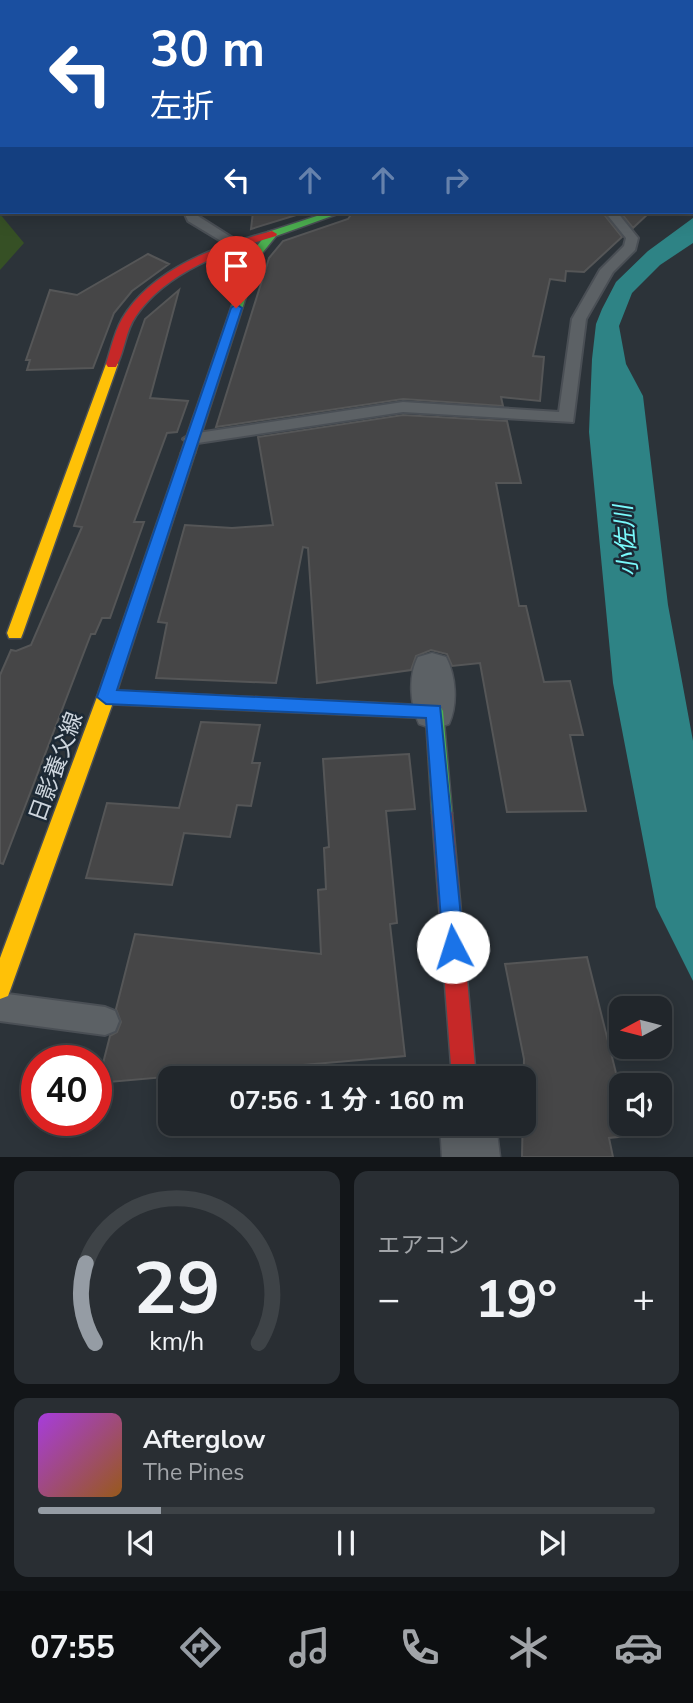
<!DOCTYPE html>
<html lang="ja">
<meta charset="utf-8">
<style>
:root{--surface:#21262b;--page:#292e33;--text:#f1f3f6;--muted:#a2a5a9;--line:#3e4347;--accent:#959ca4}
body{margin:0;font-family:"Nunito Sans","Noto Sans JP",sans-serif;background:var(--page);color:var(--text);height:100vh;display:flex;flex-direction:column;font-size:26px;white-space:nowrap}
*{box-sizing:border-box;margin:0}
p{font-size:23px;color:var(--muted)}
.icon{flex:none;width:38px;height:38px;fill:none;stroke:currentColor;stroke-width:2;stroke-linecap:round;stroke-linejoin:round}
.map{position:relative;height:1157px;overflow:hidden}
.side{display:flex;flex-direction:column;gap:14px;padding:14px;background:#121518;flex:1}
.side>*{flex:none}
.banner{position:absolute;left:0px;top:0px;width:693px;height:214px;box-shadow:0 4px 18px #0003,0 0 0 2px var(--line);background:#1a4fa0;color:#fff;overflow:hidden}
.needle{width:46px;rotate:263deg}
.fabs{position:absolute;left:609px;top:996px;display:grid;gap:14px}
.fabs a{display:grid;place-items:center;width:63px;height:63px;border-radius:14px;background:var(--surface);box-shadow:0 4px 18px #0003,0 0 0 2px var(--line);font-size:35px}
.speed{position:absolute;left:21px;top:1045px;display:flex;gap:14px;font-size:35px;font-weight:700;text-align:center}
.speed>*{display:grid;place-content:center;width:91px;height:91px;border-radius:50%;background:var(--surface);box-shadow:0 4px 18px #0003,0 0 0 2px var(--line);line-height:1}
.speed .limit{border:10px solid #d22;background:#fff;color:#111}
.pin{position:absolute;display:grid;place-items:center;width:60px;height:60px;color:#fff;margin:-72px -30px;border-radius:50% 50% 50% 0;rotate:-45deg;box-shadow:0 0 7px #0007}
.pin .icon{rotate:45deg}
.me{position:absolute;width:77px;margin:-38px;rotate:355deg;stroke-linejoin:round;filter:drop-shadow(0 0 5px #0008)}
.turn{display:flex;align-items:center;gap:24px;height:147px;padding:0 35px;font-size:32px}
.turn .icon{width:91px;height:91px;stroke-width:2.5}
.turn b{display:block;font-size:49px;line-height:60px}
.lanes{display:flex;align-items:center;height:66px;padding:0 35px;background:#0003;justify-content:center;gap:35px;direction:ltr}
.lanes .off{opacity:.35}
.big{font-size:52px;font-weight:700;line-height:1.1}
.side .card{flex:1;display:flex;flex-direction:column;justify-content:center;gap:10px;min-width:0;padding:0 24px;border-radius:14px;background:var(--page)}
.side .dial{align-items:center;gap:0}
.dial svg{height:182px;overflow:visible;fill:none;stroke:var(--line);stroke-width:7;stroke-linecap:round;text-anchor:middle}
.dial text{fill:var(--text);stroke:none}
.song{display:flex;align-items:center;gap:21px}
.cover{width:84px;height:84px;border-radius:10px;background:linear-gradient(135deg,hsl(280 70% 55%),hsl(30 70% 35%))}
.played{height:7px;border-radius:4px;background:linear-gradient(90deg,var(--accent) 20%,var(--line) 20%)}
.keys{display:flex;justify-content:space-around;direction:ltr}
.heat{display:flex;justify-content:space-between;align-items:center;font-size:38px;direction:ltr}
.side .tiles{flex:1;display:grid;gap:14px;grid-template-columns:1fr 1fr}
.card:last-child{grid-column:span 2}
.trip{position:absolute;left:158px;top:1066px;width:378px;height:70px;border-radius:14px;background:var(--surface);box-shadow:0 4px 18px #0003,0 0 0 2px var(--line);font-weight:700;line-height:70px;text-align:center}
.tab-bar{display:flex;height:112px;justify-content:space-around;align-items:center;background:#0d0f11;color:var(--muted)}
.tab-bar .icon{width:49px;height:49px}
.tab-bar .on{color:var(--accent)}
.tab-bar b{font-size:32px;color:var(--text)}
.map>svg:first-child{display:block}
.green{fill:#365025}
.water{fill:#2e8385}
.building{fill:#464647;stroke:#555657;stroke-width:2}
.lines{fill:none;stroke-linecap:round;stroke-linejoin:round}
.lane-casing{stroke:#4a4f55;stroke-width:4}
.street-casing{stroke:#4a4f55;stroke-width:3}
.fast-casing{stroke:#4a4f55;stroke-width:3}
.slow-casing{stroke:#4a4f55;stroke-width:3}
.jam-casing{stroke:#4a4f55;stroke-width:3}
.lane{fill:#5c6165;fill-rule:evenodd}
.street{fill:#5c6165;fill-rule:evenodd}
.fast{fill:#4caf50;fill-rule:evenodd}
.slow{fill:#ffc107;fill-rule:evenodd}
.jam{fill:#c62828;fill-rule:evenodd}
.route{fill:#1a73e8;stroke:#114b97;stroke-width:2}
.labels{text-anchor:middle;dominant-baseline:central;stroke-width:5;stroke-linejoin:round;paint-order:stroke}
.street-label{font-size:23px;fill:#cdd5dd;stroke:#1c2935}
.water-label{font-size:24px;font-style:italic;fill:#7afbfd;stroke:#1c2935}
</style>
<div class="map">
<svg width="693" height="1157" viewBox="0 0 693 1157">
<rect width="100%" height="100%" fill="#2c3339"/>
<path class="green" d="M 0,214 L 24,243 L 0,270 Z"/>
<path class="water" d="M 693,218 L 693,243 L 660,265 L 632,293 L 619,326 L 626,364 L 643,396 L 668,605 L 693,741 L 693,981 L 656,907 L 613,683 L 589,432 L 592,359 L 596,324 L 602,309 L 616,282 L 648,251 Z"/>
<path class="building" d="M 253,212 L 306,212 L 251,229 Z
M 353,212 L 602,212 L 622,237 L 584,272 L 566,271 L 565,281 L 550,279 L 533,356 L 544,357 L 540,401 L 501,397 L 503,406 L 403,399 L 216,427 L 269,258 L 283,241 L 348,219 Z
M 620,212 L 650,212 L 633,228 Z
M 148,254 L 169,264 L 132,291 L 114,313 L 93,368 L 27,370 L 30,360 L 26,360 L 50,290 L 77,295 Z
M 179,290 L 150,398 L 188,401 L 177,432 L 167,433 L 134,522 L 144,522 L 110,618 L 102,618 L 95,634 L 91,634 L 3,864 L 0,863 L 0,675 L 11,650 L 16,651 L 31,645 L 82,527 L 74,526 L 145,319 Z
M 403,415 L 507,421 L 521,483 L 496,483 L 519,606 L 526,606 L 544,682 L 570,681 L 583,735 L 570,735 L 586,811 L 507,812 L 480,663 L 452,666 L 447,654 L 431,650 L 416,656 L 411,670 L 317,683 L 308,548 L 303,547 L 276,683 L 156,678 L 167,623 L 158,622 L 185,525 L 232,528 L 273,525 L 258,437 Z
M 201,722 L 260,725 L 252,763 L 260,763 L 251,806 L 237,805 L 230,837 L 184,833 L 172,885 L 86,878 L 107,803 L 179,808 Z
M 409,754 L 415,809 L 386,811 L 397,923 L 390,924 L 405,1056 L 98,1083 L 110,1036 L 117,1032 L 121,1022 L 116,1009 L 135,934 L 321,954 L 318,890 L 326,889 L 324,848 L 329,847 L 323,759 Z
M 587,957 L 619,1085 L 625,1085 L 621,1085 L 621,1124 L 635,1124 L 638,1135 L 609,1138 L 613,1157 L 522,1157 L 524,1059 L 505,964 Z"/>
<g class="lines">
<defs>
<path id="lane" d="M 184,212 L 196,212 L 198,216 L 242,244 L 231,247 L 188,221 Z
M 605,212 L 617,212 L 638,238 L 635,250 L 613,272 L 586,319 L 573,422 L 403,412 L 191,444 L 183,439 L 191,434 L 403,402 L 559,412 L 572,319 L 600,270 L 624,246 L 626,238 Z
M 0,993 L 105,1007 L 115,1011 L 119,1021 L 115,1031 L 105,1035 L 0,1021 Z"/>
<path id="street" d="M 20,0 L 41,0 L 40,2 Z
M 61,0 L 85,0 L 86,2 L 62,2 Z
M 281,0 L 308,0 L 280,2 Z
M 344,0 L 362,0 L 363,2 L 345,2 Z
M 621,0 L 649,0 L 620,2 Z
M 691,49 L 693,49 L 693,59 L 691,59 Z
M 432,653 L 446,657 C 456,676 458,704 449,724 L 434,729 L 419,724 C 410,704 408,676 418,657 Z
M 440,1124 L 496,1124 L 500,1157 L 442,1157 Z"/>
<path id="fast" d="M 539,0 L 547,0 L 548,2 L 540,2 Z
M 329,212 L 343,212 L 276,236 L 259,257 L 195,453 L 188,458 L 183,456 L 181,453 L 249,256 L 268,232 Z
M 106,690 L 440,706 L 443,711 L 452,813 L 449,819 L 442,822 L 435,819 L 432,813 L 426,718 L 106,704 L 100,702 L 97,697 L 100,692 Z"/>
<path id="slow" d="M 691,111 L 693,111 L 693,117 L 691,117 Z
M 112,360 L 118,364 L 23,633 L 21,638 L 9,638 L 7,633 L 106,364 Z
M 188,448 L 195,453 L 115,697 L 11,988 L 8,996 L 0,999 L 0,958 L 97,697 L 181,453 Z"/>
<path id="jam" d="M 691,72 L 693,72 L 693,77 L 691,77 Z
M 272,231 L 277,234 L 276,236 C 226,251 167,271 136,316 C 125,331 125,351 116,367 L 108,367 L 106,364 C 111,349 114,333 122,319 C 152,268 219,245 272,231 Z
M 442,804 L 449,807 L 452,813 L 476,1078 L 452,1078 L 432,813 L 435,807 Z"/>
</defs>
<use href="#lane" class="lane-casing"/>
<use href="#street" class="street-casing"/>
<use href="#fast" class="fast-casing"/>
<use href="#slow" class="slow-casing"/>
<use href="#jam" class="jam-casing"/>
<use href="#lane" class="lane"/>
<use href="#street" class="street"/>
<use href="#fast" class="fast"/>
<use href="#slow" class="slow"/>
<use href="#jam" class="jam"/>
</g>
<path class="route" d="M 236,304 L 242,308 L 117,690 L 440,706 L 464,947 L 461,955 L 453,958 L 446,955 L 443,947 L 426,718 L 106,704 L 97,697 L 231,308 Z"/>
<g class="labels">
<g class="street-label">
<text transform="translate(56 767) rotate(-70)">日影養父線</text>
</g>
<g class="water-label">
<text transform="translate(626 541) rotate(-95)">小佐川</text>
</g>
</g>
</svg>
<div class="fabs">
<a><svg class="needle" viewBox="-14 -14 28 28"><path d="M0-13l5 13h-10z" fill="#e53935"/><path d="M0 13l5-13h-10z" fill="#a2a5a9"/></svg></a>
<a><svg class="icon" aria-label="sound" viewBox="0 0 24 24"><path d="M4 9h4l5-4v14l-5-4H4zM17 9q2 3 0 6"/></svg></a>
</div>
<div class="speed"><div class="limit">40</div></div>
<div class="pin" style="left:236px;top:308px;background:#d93025"><svg class="icon" aria-label="arrive" viewBox="0 0 24 24"><path d="M6 21V4h12l-3 4 3 4H6"/></svg></div>
<svg class="me" style="left:453px;top:947px" viewBox="-20 -20 40 40"><circle r="19" fill="#fff"/><path d="M0-13L10 11 0 6-10 11z" fill="#1a73e8"/></svg>
<div class="trip">07:56 · 1 分 · 160 m</div>
<div class="banner">
<div class="turn"><svg class="icon" aria-label="left" viewBox="0 0 24 24"><path d="M17 20v-9H6M10 6l-5 5 5 5"/></svg><div><b>30 m</b>左折</div></div>
<div class="lanes"><svg class="icon" aria-label="left" viewBox="0 0 24 24"><path d="M17 20v-9H6M10 6l-5 5 5 5"/></svg><svg class="icon off" aria-label="ahead" viewBox="0 0 24 24"><path d="M12 20V5M6 11l6-6 6 6"/></svg><svg class="icon off" aria-label="ahead" viewBox="0 0 24 24"><path d="M12 20V5M6 11l6-6 6 6"/></svg><svg class="icon off" aria-label="right" viewBox="0 0 24 24"><path d="M7 20v-9h11M14 6l5 5-5 5"/></svg></div>
</div>
</div>
<section class="side">
<div class="tiles">
<div class="card dial"><svg viewBox="0 0 100 80">
<path d="M14 69A42 42 0 1 1 86 69"/>
<path d="M14 69A42 42 0 0 1 10 34" stroke="#959ca4"/>
<text x="50" y="56" font-size="32" font-weight="700">29</text>
<text x="50" y="72" font-size="11">km/h</text>
</svg></div>
<div class="card"><p>エアコン</p>
<div class="heat"><a>−</a><b class="big">19°</b><a>+</a></div>
</div>
<div class="card">
<div class="song"><i class="cover"></i><div><b>Afterglow</b><p>The Pines</p></div></div>
<div class="played"></div>
<div class="keys"><svg class="icon" aria-label="previous" viewBox="0 0 24 24"><path d="M18 5L8 12l10 7zM5 5v14"/></svg><svg class="icon" aria-label="pause" viewBox="0 0 24 24"><path d="M8 5v14M16 5v14"/></svg><svg class="icon" aria-label="next" viewBox="0 0 24 24"><path d="M6 5l10 7-10 7zM19 5v14"/></svg></div>
</div>
</div>
</section>
<nav class="tab-bar">
<b>07:55</b>
<svg class="icon on" aria-label="directions" viewBox="0 0 24 24"><path d="M12 3l9 9-9 9-9-9zM9 14v-3h6M13 9l2 2-2 2"/></svg>
<svg class="icon" aria-label="music" viewBox="0 0 24 24"><path d="M9 18V5l10-2v13"/><circle cx="6" cy="18" r="3"/><circle cx="16" cy="16" r="3"/></svg>
<svg class="icon" aria-label="phone" viewBox="0 0 24 24"><path d="M5 4h4l2 5-3 2q2 4 5 5l2-3 5 2v4C11 20 4 13 5 4z"/></svg>
<svg class="icon" aria-label="climate" viewBox="0 0 24 24"><path d="M12 3v18M4 7l16 10M4 17L20 7"/></svg>
<svg class="icon" aria-label="car" viewBox="0 0 24 24"><path d="M5 17H2v-5l4-1 3-4h7l3 4 3 1v5h-3M9 17h6M6 11h13"/><circle cx="7" cy="17" r="2"/><circle cx="17" cy="17" r="2"/></svg>
</nav>
